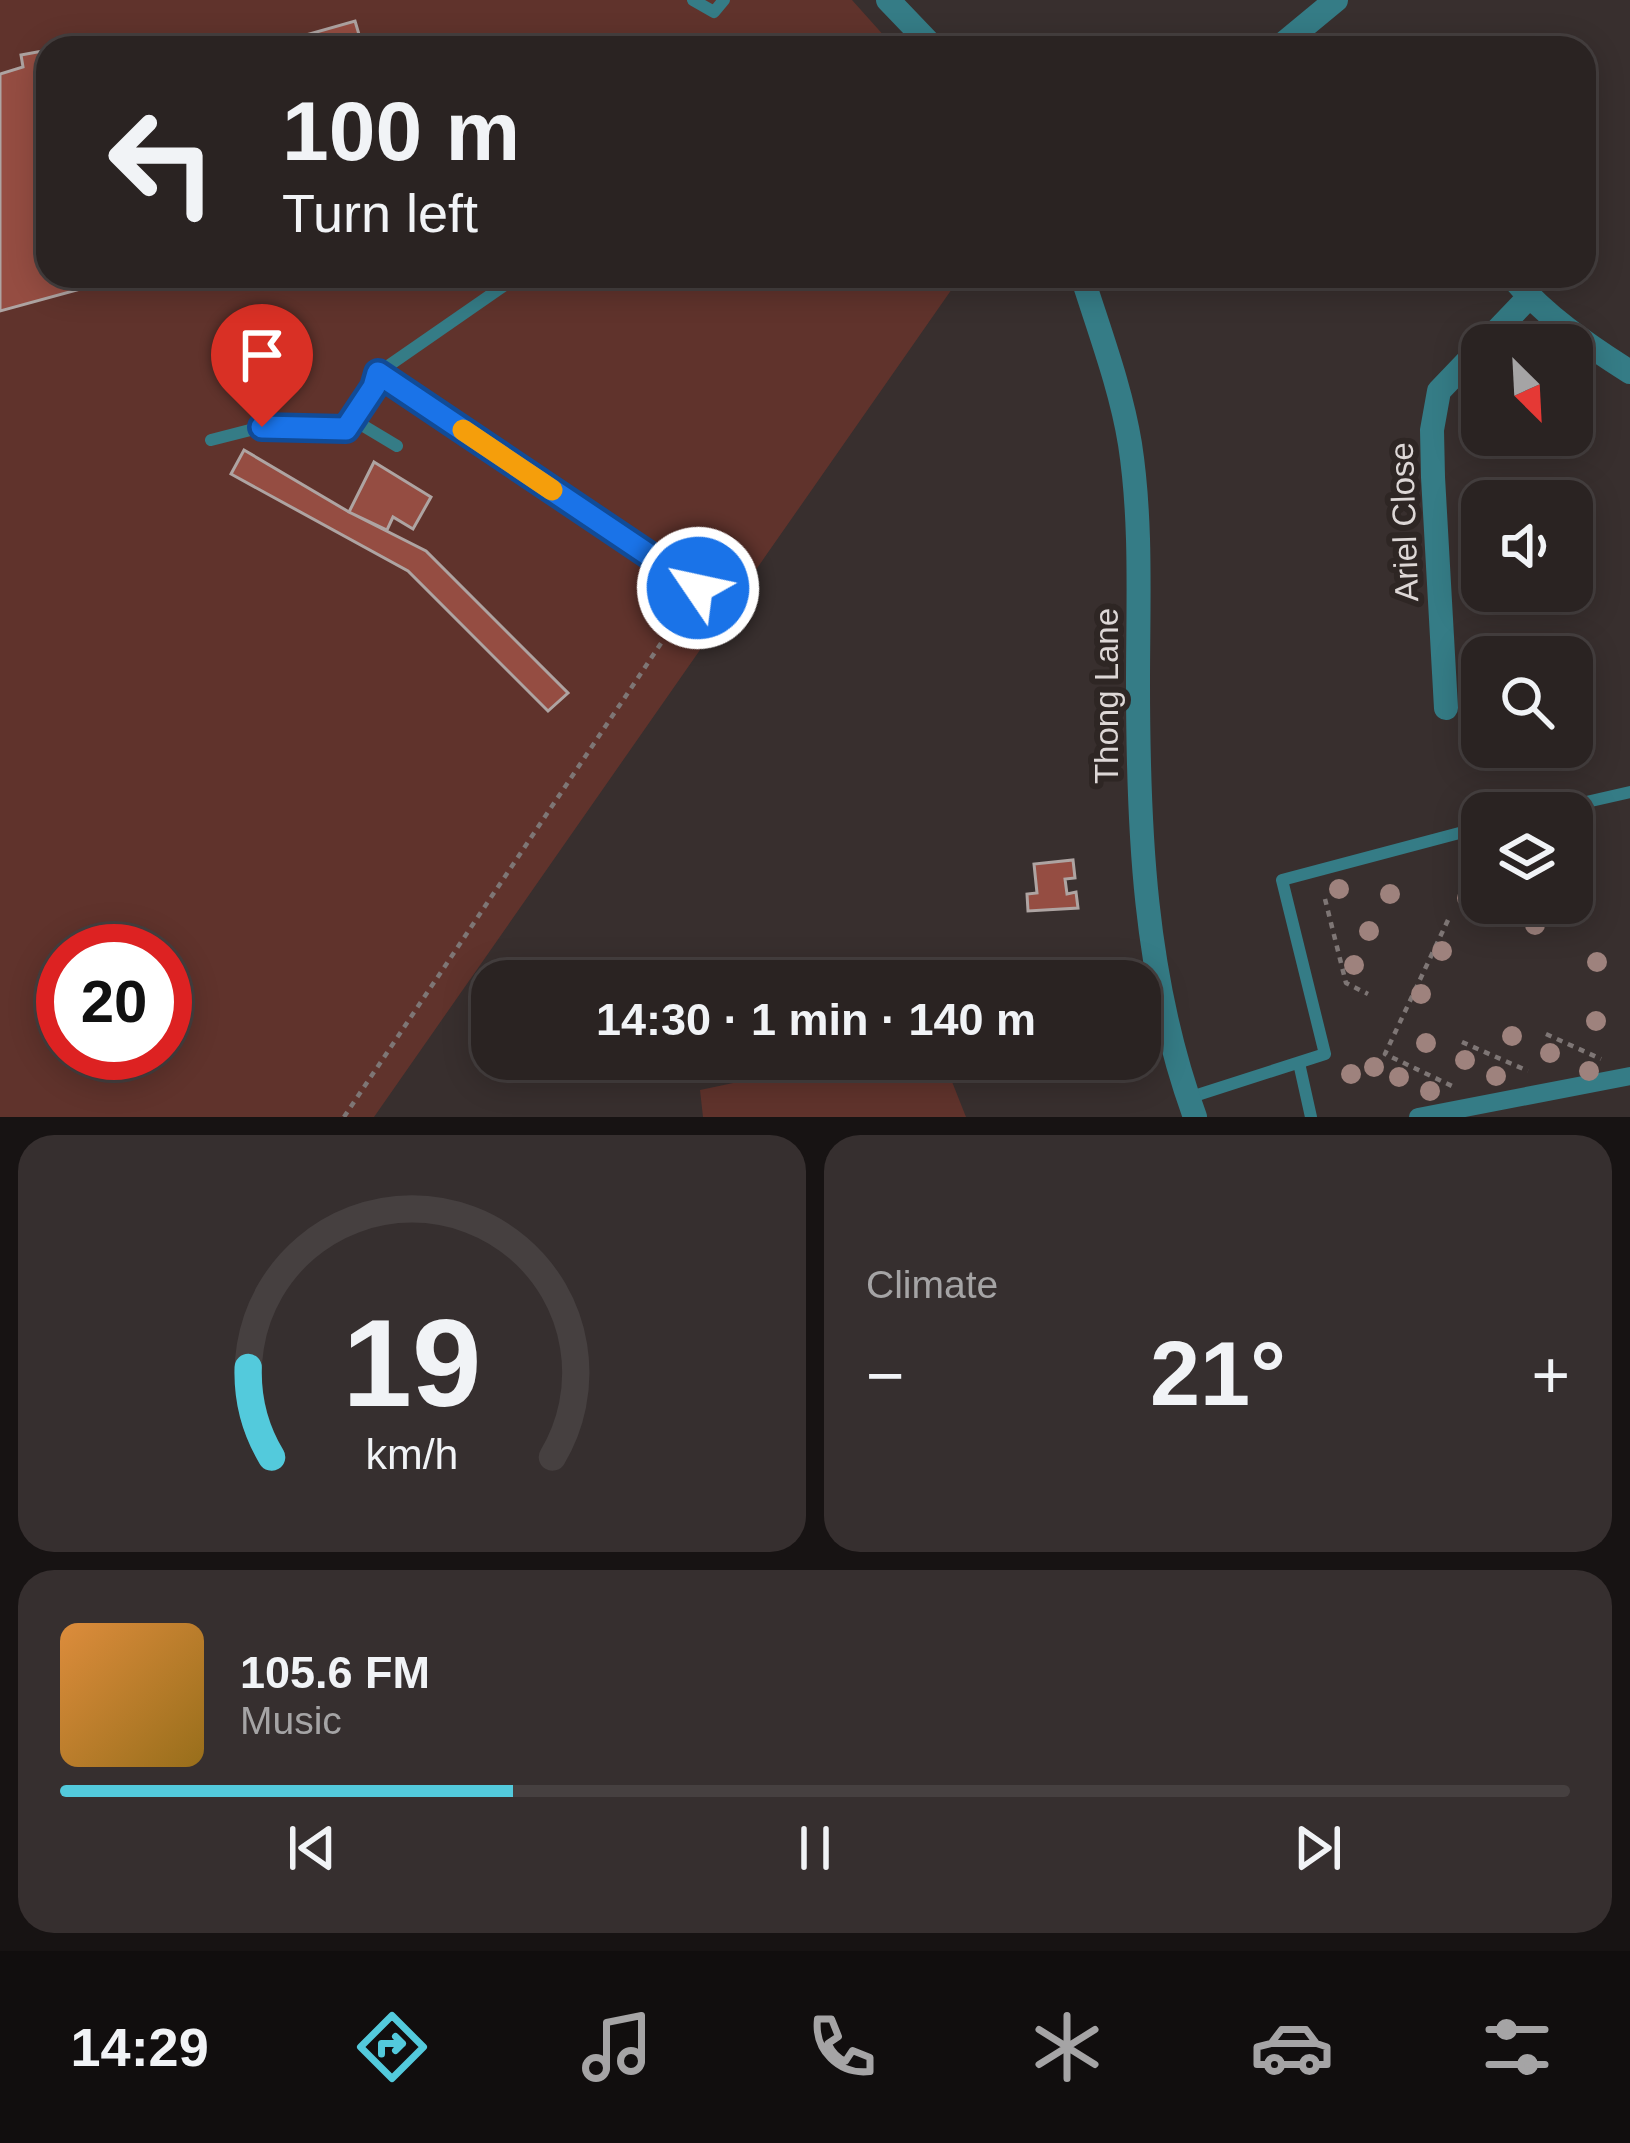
<!DOCTYPE html>
<meta charset="utf-8">
<style>
:root{--surface:#2a2322;--page:#362f2f;--text:#f1f3f6;--muted:#a5a4a5;--line:#464040;--accent:#53cadc}
body{margin:0;font-family:Helvetica,sans-serif;background:var(--page);color:var(--text);height:100vh;display:flex;flex-direction:column;font-size:45px;white-space:nowrap}
*{box-sizing:border-box;margin:0}
p{font-size:39px;color:var(--muted)}
.icon{flex:none;width:66px;height:66px;fill:none;stroke:currentColor;stroke-width:2;stroke-linecap:round;stroke-linejoin:round}
.map{position:relative;height:1117px;overflow:hidden}
.drawer{display:flex;flex-direction:column;gap:18px;padding:18px;background:#171313;flex:1}
.drawer>*{flex:none}
.hud{position:absolute;left:36px;top:36px;width:1560px;height:252px;border-radius:36px;box-shadow:0 6px 30px #0003,0 0 0 3px var(--line);background:#2a2322;color:var(--text);overflow:hidden}
.needle{width:78px;rotate:156deg}
.buttons{position:absolute;left:1461px;top:324px;display:grid;gap:24px}
.buttons a{display:grid;place-items:center;width:132px;height:132px;border-radius:24px;background:var(--surface);box-shadow:0 6px 30px #0003,0 0 0 3px var(--line);font-size:60px}
.speed{position:absolute;left:36px;top:924px;display:flex;gap:24px;font-size:60px;font-weight:700;text-align:center}
.speed>*{display:grid;place-content:center;width:156px;height:156px;border-radius:50%;background:var(--surface);box-shadow:0 6px 30px #0003,0 0 0 3px var(--line);line-height:1}
.speed .limit{border:18px solid #d22;background:#fff;color:#111}
.pin{position:absolute;display:grid;place-items:center;width:102px;height:102px;color:#fff;margin:-123px -51px;border-radius:50% 50% 50% 0;rotate:-45deg;box-shadow:0 0 12px #0007}
.pin .icon{rotate:45deg}
.me{position:absolute;width:132px;margin:-66px;rotate:304deg;stroke-linejoin:round;filter:drop-shadow(0 0 9px #0008)}
.turn{display:flex;align-items:center;gap:42px;height:252px;padding:0 48px;font-size:54px}
.turn .icon{width:156px;height:156px;stroke-width:2.5}
.turn b{display:block;font-size:84px;line-height:102px}
.big{font-size:90px;font-weight:700;line-height:1.1}
.drawer .card{flex:1;display:flex;flex-direction:column;justify-content:center;gap:18px;min-width:0;padding:0 42px;border-radius:36px;background:var(--page)}
.drawer .dial{align-items:center;gap:0}
.dial svg{height:312px;overflow:visible;fill:none;stroke:var(--line);stroke-width:7;stroke-linecap:round;text-anchor:middle}
.dial text{fill:var(--text);stroke:none}
.song{display:flex;align-items:center;gap:36px}
.cover{width:144px;height:144px;border-radius:18px;background:linear-gradient(135deg,hsl(30 70% 55%),hsl(40 70% 35%))}
.played{height:12px;border-radius:6px;background:linear-gradient(90deg,var(--accent) 30%,var(--line) 30%)}
.keys{display:flex;justify-content:space-around;direction:ltr}
.heat{display:flex;justify-content:space-between;align-items:center;font-size:66px;direction:ltr}
.drawer .tiles{flex:1;display:grid;gap:18px;grid-template-columns:1fr 1fr}
.card:last-child{grid-column:span 2}
.trip{position:absolute;left:471px;top:960px;width:690px;height:120px;border-radius:36px;background:var(--surface);box-shadow:0 6px 30px #0003,0 0 0 3px var(--line);font-weight:700;line-height:120px;text-align:center}
.dock{display:flex;height:192px;justify-content:space-around;align-items:center;background:#110e0e;color:var(--muted)}
.dock .icon{width:84px;height:84px}
.dock .current{color:var(--accent)}
.dock b{font-size:54px;color:var(--text)}
.map>svg:first-child{display:block}
.green{fill:#60332c;fill-rule:evenodd}
.building{fill:#954d42;stroke:#aea4a2;stroke-width:3}
.lines{fill:none;stroke-linecap:round;stroke-linejoin:round}
.path{stroke:#7e7675;stroke-width:4.5;stroke-dasharray:6 6;stroke-linecap:butt}
.service{stroke:#357c86;stroke-width:12}
.pedestrian{stroke:#357c86;stroke-width:18}
.minor{stroke:#357c86;stroke-width:24}
.tree{fill:#9e827d}
.route-casing{stroke:#114b97;stroke-width:30}
.route{stroke:#1a73e8;stroke-width:21}
.slow{stroke:#f59e0b;stroke-width:21}
.labels{text-anchor:middle;dominant-baseline:central;stroke-width:12;stroke-linejoin:round;paint-order:stroke}
.street-label{font-size:33px;fill:#ddd7d6;stroke:#2e2624}
</style>
<div class="map">
<svg width="1630" height="1117" viewBox="0 0 1630 1117">
<rect width="100%" height="100%" fill="#382f2e"/>
<path class="green" d="M 0,0 L 852,0 L 895,48 L 48,48 L 48,276 L 961,276 L 374,1117 L 0,1117 ZM 63,951 L 165,951 L 165,1053 L 63,1053 Z
M 846,1059 L 943,1059 L 966,1117 L 703,1117 L 700,1090 Z"/>
<path class="building" d="M 355,21 L 363,48 L 260,48 Z
M 188,35 L 191,47 L 224,37 L 227,48 L 138,48 Z
M 48,50 L 48,276 L 128,276 L 0,311 L 0,74 L 23,67 L 21,55 Z
M 244,450 L 349,512 L 426,551 L 568,693 L 548,711 L 408,571 L 231,474 Z
M 374,462 L 431,497 L 413,529 L 393,517 L 387,530 L 349,512 Z
M 1073,860 L 1075,878 L 1065,879 L 1067,894 L 1076,892 L 1078,908 L 1028,911 L 1027,894 L 1037,893 L 1034,864 Z"/>
<g class="lines">
<path class="path" d="M 1325,899 L 1346,983 L 1368,994
M 1448,920 L 1385,1054 L 1452,1086
M 1546,1034 L 1601,1059
M 1462,1042 L 1528,1071
M 344,1117 L 688,603"/>
<path class="service" d="M 693,0 L 714,12 L 724,0
M 378,373 L 698,588
M 352,419 L 397,446
M 211,440 L 262,427 L 346,429 L 374,387 L 378,373 L 518,276
M 1538,813 L 1630,792
M 1299,1063 L 1311,1117
M 1188,1098 L 1325,1054 L 1282,880 L 1482,827"/>
<path class="pedestrian" d="M 1418,1117 L 1630,1076"/>
<path class="minor" d="M 888,0 L 934,48
M 1278,48 L 1336,0
M 1082,276 C 1099,330 1121,388 1130,444 C 1142,522 1138,604 1138,682 C 1138,829 1144,978 1195,1117
M 1511,276 C 1544,315 1587,345 1630,372
M 1446,708 L 1433,477 L 1432,430 L 1439,391 L 1529,297"/>
</g>
<g class="tree">
<circle cx="1584" cy="823" r="10"/>
<circle cx="1339" cy="889" r="10"/>
<circle cx="1390" cy="894" r="10"/>
<circle cx="1467" cy="898" r="10"/>
<circle cx="1535" cy="925" r="10"/>
<circle cx="1369" cy="931" r="10"/>
<circle cx="1442" cy="951" r="10"/>
<circle cx="1597" cy="962" r="10"/>
<circle cx="1354" cy="965" r="10"/>
<circle cx="1421" cy="994" r="10"/>
<circle cx="1596" cy="1021" r="10"/>
<circle cx="1512" cy="1036" r="10"/>
<circle cx="1426" cy="1043" r="10"/>
<circle cx="1550" cy="1053" r="10"/>
<circle cx="1465" cy="1060" r="10"/>
<circle cx="1374" cy="1067" r="10"/>
<circle cx="1589" cy="1071" r="10"/>
<circle cx="1351" cy="1074" r="10"/>
<circle cx="1496" cy="1076" r="10"/>
<circle cx="1399" cy="1077" r="10"/>
<circle cx="1430" cy="1091" r="10"/>
</g>
<g class="lines">
<defs>
<path id="route" d="M 262,427 L 346,429 L 374,387 L 378,373 L 698,588"/>
</defs>
<use href="#route" class="route-casing"/>
<use href="#route" class="route"/>
<path class="slow" d="M 463,430 L 552,490"/>
</g>
<g class="labels">
<g class="street-label">
<text transform="translate(1404 522) rotate(-92)">Ariel Close</text>
<text transform="translate(1106 696) rotate(-90)">Thong Lane</text>
</g>
</g>
</svg>
<div class="buttons">
<a><svg class="needle" viewBox="-14 -14 28 28"><path d="M0-13l5 13h-10z" fill="#e53935"/><path d="M0 13l5-13h-10z" fill="#a5a4a5"/></svg></a>
<a><svg class="icon" aria-label="sound" viewBox="0 0 24 24"><path d="M4 9h4l5-4v14l-5-4H4zM17 9q2 3 0 6"/></svg></a>
<a><svg class="icon" aria-label="search" viewBox="0 0 24 24"><circle cx="10" cy="10" r="6"/><path d="M15 15l6 6"/></svg></a>
<a><svg class="icon" aria-label="layers" viewBox="0 0 24 24"><path d="M12 4l9 5-9 5-9-5zM3 14l9 5 9-5"/></svg></a>
</div>
<div class="speed"><div class="limit">20</div></div>
<div class="pin" style="left:262px;top:427px;background:#d93025"><svg class="icon" aria-label="arrive" viewBox="0 0 24 24"><path d="M6 21V4h12l-3 4 3 4H6"/></svg></div>
<svg class="me" style="left:698px;top:588px" viewBox="-20 -20 40 40"><circle r="17" fill="#1a73e8" stroke="#fff" stroke-width="3"/><path d="M0-11L8 9 0 5-8 9z" fill="#fff"/></svg>
<div class="trip">14:30 · 1 min · 140 m</div>
<div class="hud">
<div class="turn"><svg class="icon" aria-label="left" viewBox="0 0 24 24"><path d="M17 20v-9H6M10 6l-5 5 5 5"/></svg><div><b>100 m</b>Turn left</div></div>
</div>
</div>
<section class="drawer">
<div class="tiles">
<div class="card dial"><svg viewBox="0 0 100 80">
<path d="M14 69A42 42 0 1 1 86 69"/>
<path d="M14 69A42 42 0 0 1 8 46" stroke="#53cadc"/>
<text x="50" y="56" font-size="32" font-weight="700">19</text>
<text x="50" y="72" font-size="11">km/h</text>
</svg></div>
<div class="card"><p>Climate</p>
<div class="heat"><a>−</a><b class="big">21°</b><a>+</a></div>
</div>
<div class="card">
<div class="song"><i class="cover"></i><div><b>105.6 FM</b><p>Music</p></div></div>
<div class="played"></div>
<div class="keys"><svg class="icon" aria-label="previous" viewBox="0 0 24 24"><path d="M18 5L8 12l10 7zM5 5v14"/></svg><svg class="icon" aria-label="pause" viewBox="0 0 24 24"><path d="M8 5v14M16 5v14"/></svg><svg class="icon" aria-label="next" viewBox="0 0 24 24"><path d="M6 5l10 7-10 7zM19 5v14"/></svg></div>
</div>
</div>
</section>
<nav class="dock">
<b>14:29</b>
<svg class="icon current" aria-label="directions" viewBox="0 0 24 24"><path d="M12 3l9 9-9 9-9-9zM9 14v-3h6M13 9l2 2-2 2"/></svg>
<svg class="icon" aria-label="music" viewBox="0 0 24 24"><path d="M9 18V5l10-2v13"/><circle cx="6" cy="18" r="3"/><circle cx="16" cy="16" r="3"/></svg>
<svg class="icon" aria-label="phone" viewBox="0 0 24 24"><path d="M5 4h4l2 5-3 2q2 4 5 5l2-3 5 2v4C11 20 4 13 5 4z"/></svg>
<svg class="icon" aria-label="climate" viewBox="0 0 24 24"><path d="M12 3v18M4 7l16 10M4 17L20 7"/></svg>
<svg class="icon" aria-label="car" viewBox="0 0 24 24"><path d="M5 17H2v-5l4-1 3-4h7l3 4 3 1v5h-3M9 17h6M6 11h13"/><circle cx="7" cy="17" r="2"/><circle cx="17" cy="17" r="2"/></svg>
<svg class="icon" aria-label="filters" viewBox="0 0 24 24"><path d="M4 7h16M4 17h16"/><circle cx="9" cy="7" r="2"/><circle cx="15" cy="17" r="2"/></svg>
</nav>
